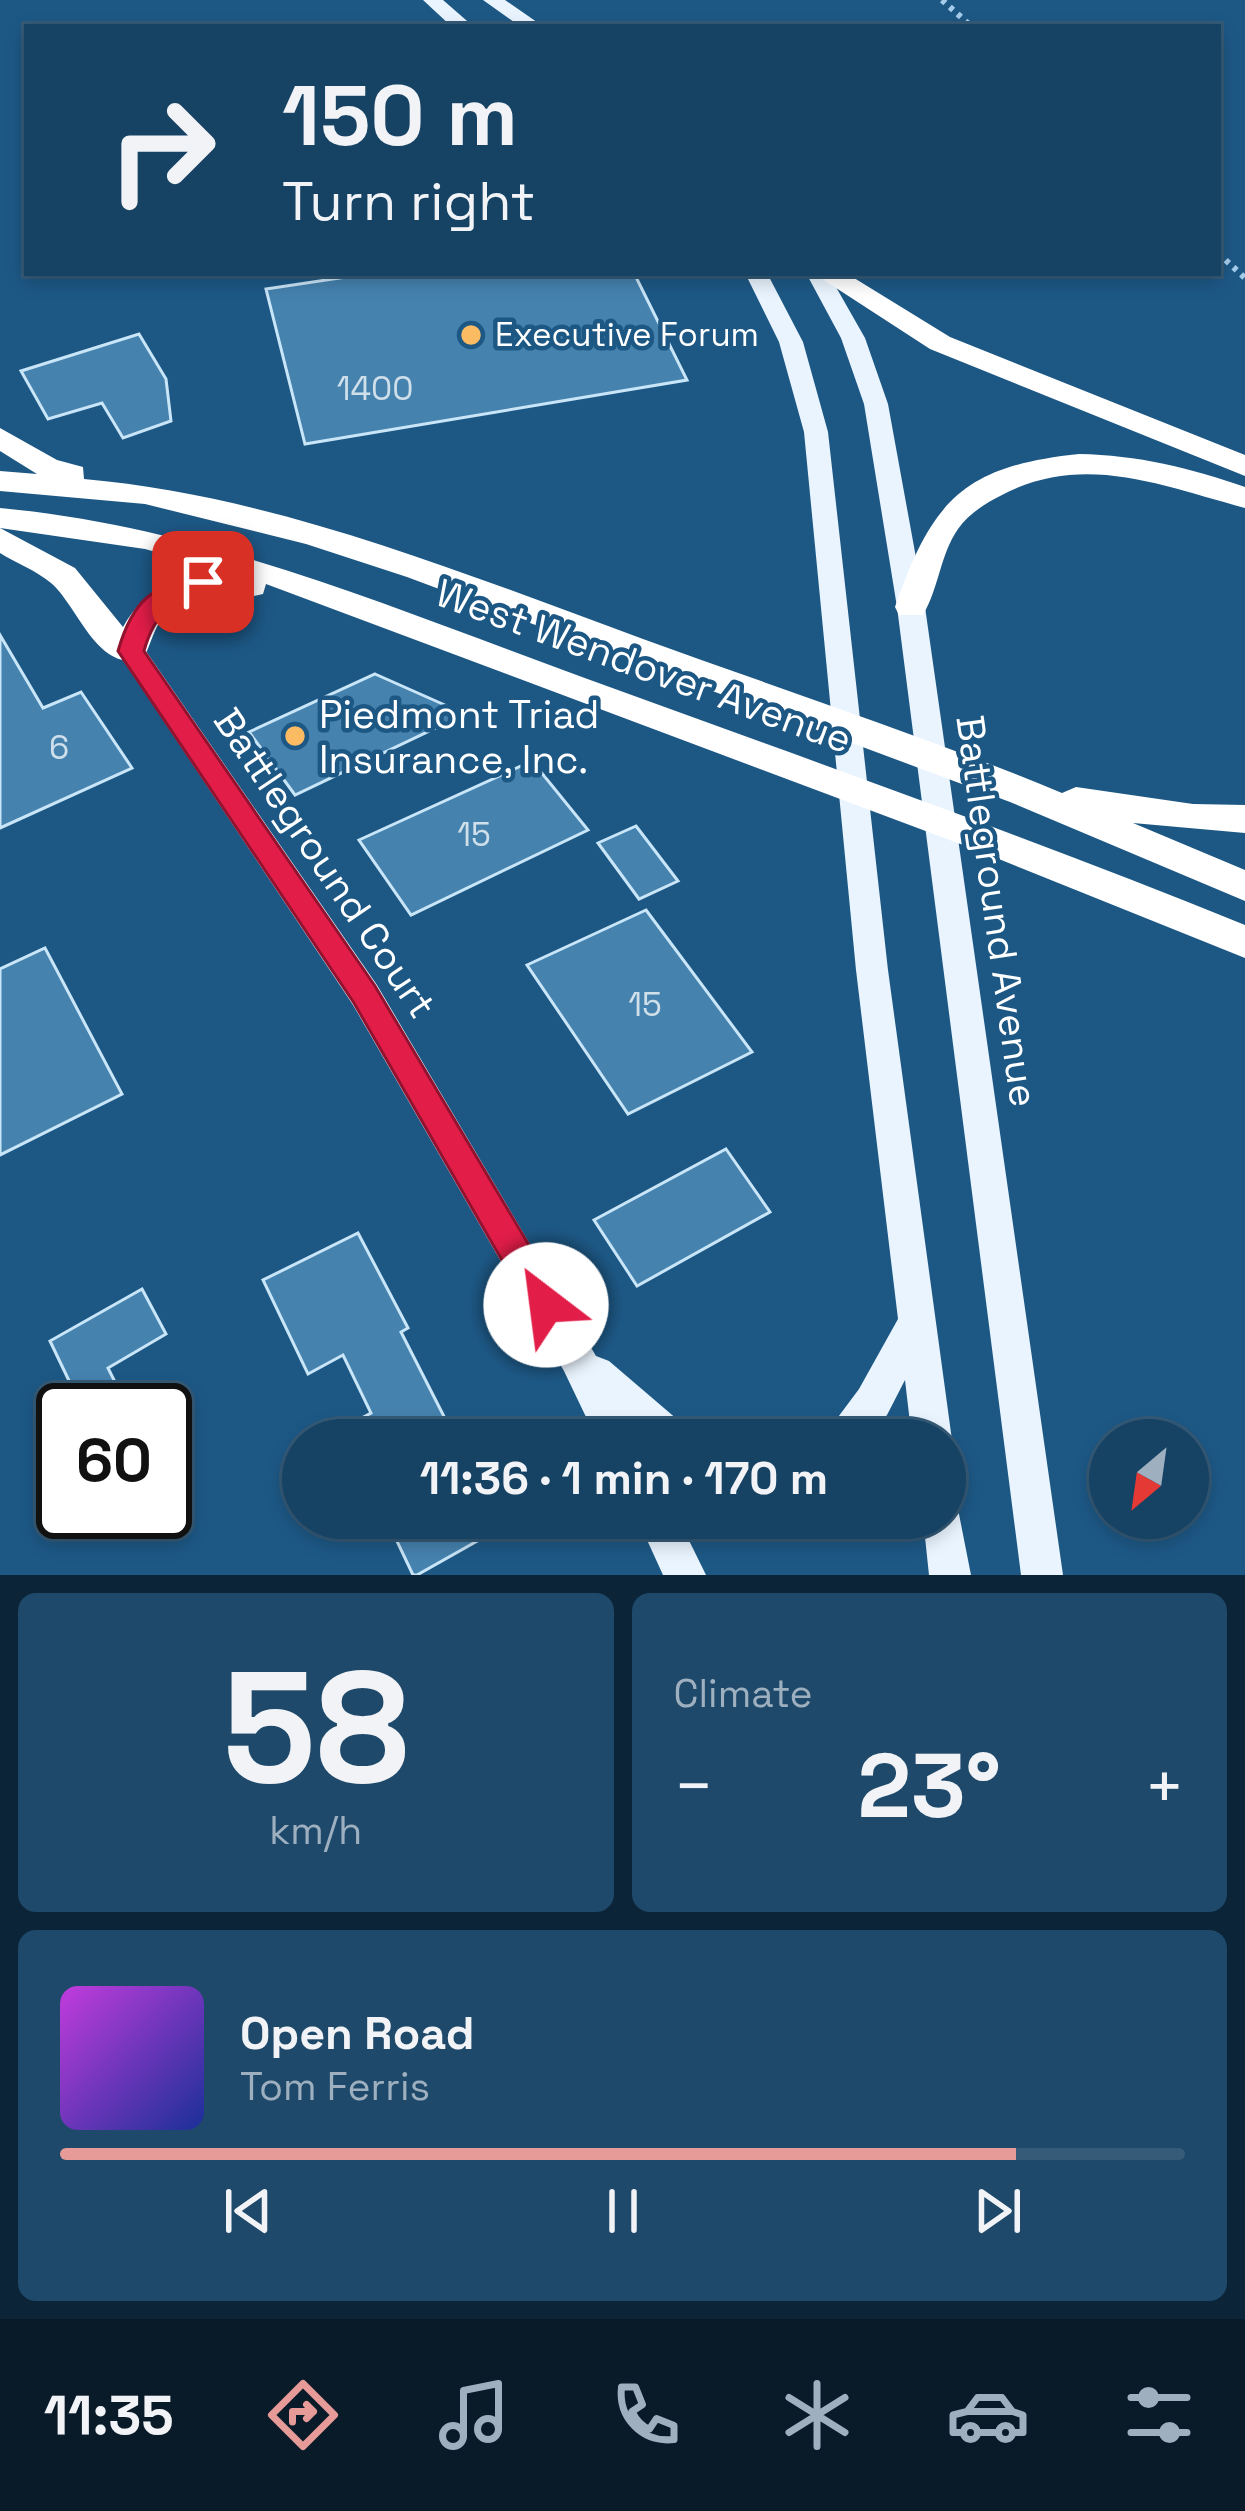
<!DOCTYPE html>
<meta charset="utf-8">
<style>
:root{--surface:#164264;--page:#1f496a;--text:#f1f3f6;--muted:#9eb0bf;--line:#355b78;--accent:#e69b98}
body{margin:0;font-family:"Space Grotesk",sans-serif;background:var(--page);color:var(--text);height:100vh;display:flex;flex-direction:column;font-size:45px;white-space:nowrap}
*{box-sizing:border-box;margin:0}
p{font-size:39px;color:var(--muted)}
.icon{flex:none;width:66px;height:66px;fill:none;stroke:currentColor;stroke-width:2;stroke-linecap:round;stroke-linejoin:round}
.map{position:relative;height:1575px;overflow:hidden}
.panel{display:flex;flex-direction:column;gap:18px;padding:18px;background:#0c2437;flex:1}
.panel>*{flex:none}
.top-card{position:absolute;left:24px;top:24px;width:1197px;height:252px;border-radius:0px;box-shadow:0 6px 18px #0003,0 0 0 3px var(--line);background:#164264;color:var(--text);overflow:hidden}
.needle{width:78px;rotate:209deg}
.buttons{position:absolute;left:1089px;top:1419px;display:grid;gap:24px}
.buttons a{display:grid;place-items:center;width:120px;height:120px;border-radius:50%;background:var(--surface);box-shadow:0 6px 18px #0003,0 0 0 3px var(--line);font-size:60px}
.speed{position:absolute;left:36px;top:1383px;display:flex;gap:24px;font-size:60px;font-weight:700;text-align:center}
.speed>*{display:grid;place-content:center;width:156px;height:156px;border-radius:50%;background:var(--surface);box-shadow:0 6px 18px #0003,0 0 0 3px var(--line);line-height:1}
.speed .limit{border:6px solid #111;border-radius:18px;background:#fff;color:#111}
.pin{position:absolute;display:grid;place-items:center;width:102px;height:102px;color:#fff;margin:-51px;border-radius:24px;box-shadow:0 6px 18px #0006}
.me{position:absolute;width:132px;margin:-66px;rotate:330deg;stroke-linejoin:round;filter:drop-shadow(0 0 9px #0008)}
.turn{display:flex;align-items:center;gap:42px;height:252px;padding:0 60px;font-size:54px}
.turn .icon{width:156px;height:156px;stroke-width:2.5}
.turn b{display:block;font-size:84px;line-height:102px}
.big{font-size:90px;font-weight:600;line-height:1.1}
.panel .widget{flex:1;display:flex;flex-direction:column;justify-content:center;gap:18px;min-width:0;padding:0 42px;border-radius:18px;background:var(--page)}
.panel .dial{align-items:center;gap:0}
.dial b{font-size:156px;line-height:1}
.song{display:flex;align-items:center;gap:36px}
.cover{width:144px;height:144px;border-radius:18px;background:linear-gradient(135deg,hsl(290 70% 55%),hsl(230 70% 35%))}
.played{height:12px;border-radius:6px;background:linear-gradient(90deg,var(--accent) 85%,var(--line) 85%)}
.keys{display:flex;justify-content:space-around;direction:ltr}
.heat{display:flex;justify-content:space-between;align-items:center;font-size:66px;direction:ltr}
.panel .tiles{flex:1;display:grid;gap:18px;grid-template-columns:1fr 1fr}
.widget:last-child{grid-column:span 2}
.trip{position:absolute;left:282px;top:1419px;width:684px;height:120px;border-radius:60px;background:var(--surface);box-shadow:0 6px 18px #0003,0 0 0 3px var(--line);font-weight:600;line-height:120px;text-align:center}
.tab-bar{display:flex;height:192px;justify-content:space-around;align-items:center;background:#091a28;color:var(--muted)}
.tab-bar .icon{width:84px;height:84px}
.tab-bar .selected{color:var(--accent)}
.tab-bar b{font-size:54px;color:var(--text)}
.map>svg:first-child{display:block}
.building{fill:#4582ae;stroke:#c9e5f8;stroke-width:3}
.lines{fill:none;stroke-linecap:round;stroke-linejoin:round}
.path{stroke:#a5cdeb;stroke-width:6;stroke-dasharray:4.5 6;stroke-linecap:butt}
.major{fill:#e9f4fe;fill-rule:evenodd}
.highway{fill:#fff;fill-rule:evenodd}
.route{fill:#e11d48;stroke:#92132f;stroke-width:3}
.poi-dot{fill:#fbbb63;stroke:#1d5885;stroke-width:4.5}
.labels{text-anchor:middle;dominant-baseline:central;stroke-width:9;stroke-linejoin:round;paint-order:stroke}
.far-poi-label{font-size:33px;fill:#fff;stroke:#1d5885;text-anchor:start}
.number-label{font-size:33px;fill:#d0e0eb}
.street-label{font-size:39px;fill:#fff;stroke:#1d5885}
.poi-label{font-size:39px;fill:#fff;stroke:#1d5885;text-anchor:start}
</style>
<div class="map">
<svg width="1245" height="1575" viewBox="0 0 1245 1575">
<rect width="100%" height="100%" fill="#1d5885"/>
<path class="building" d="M 373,273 L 634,273 L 687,380 L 305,444 L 266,289 Z
M 139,334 L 166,379 L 171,421 L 123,438 L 102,403 L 48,419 L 21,371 Z
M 0,635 L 43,708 L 81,692 L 132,768 L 0,828 Z
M 375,674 L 465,714 L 295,795 L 249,732 Z
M 532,761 L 588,830 L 411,915 L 359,840 Z
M 636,826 L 678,881 L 639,899 L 598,843 Z
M 646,910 L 752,1052 L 628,1114 L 527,965 Z
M 45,948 L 122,1094 L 0,1155 L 0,969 Z
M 726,1149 L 770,1212 L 637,1286 L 594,1220 Z
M 358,1233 L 408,1328 L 401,1332 L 456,1440 L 320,1440 L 371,1413 L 343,1355 L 308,1374 L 263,1280 Z
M 142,1289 L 166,1334 L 108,1368 L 129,1410 L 83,1410 L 50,1341 Z
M 386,1518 L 518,1518 L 417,1575 L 413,1575 Z"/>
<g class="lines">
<path class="path" d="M 942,0 L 972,27
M 1218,253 L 1245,278"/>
<path class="major" d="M 423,0 L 443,0 L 474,27 L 452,27 Z
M 483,0 L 505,0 L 544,27 L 521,27 Z
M 745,273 L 767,273 L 803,342 L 828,432 L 888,970 L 952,1440 L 945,1454 L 945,1440 L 912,1440 L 905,1380 L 887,1415 L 866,1440 L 821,1440 L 859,1389 L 898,1319 L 856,970 L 804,432 L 779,342 Z
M 806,273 L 828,273 L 865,338 L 888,404 L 925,607 L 1063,1575 L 1021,1575 L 897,607 L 864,404 L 841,338 Z
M 131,641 L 141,644 L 377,985 L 596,1356 L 609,1361 L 685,1426 L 691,1440 L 642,1440 L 635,1435 L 638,1440 L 597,1440 L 564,1371 L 353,1005 L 117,651 Z
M 945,1499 L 957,1504 L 971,1575 L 929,1575 L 923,1518 L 945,1518 Z
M 637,1518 L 678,1518 L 706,1575 L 663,1575 Z"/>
<path class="highway" d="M 813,273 L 846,273 L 950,337 L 1245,455 L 1245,476 L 930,349 Z
M 0,428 L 57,460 L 83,467 L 84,479 C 277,496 462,573 643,639 C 783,690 925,736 1062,793 L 1076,787 L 1193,804 L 1245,805 L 1245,833 L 1133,823 L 1245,870 L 1245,901 L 1010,802 L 407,577 L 306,544 L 145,504 L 0,491 L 0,471 L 37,474 L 0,451 Z
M 1079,454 C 1137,455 1191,468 1245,487 L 1245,508 C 1162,486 1084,452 1002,495 C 986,503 968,514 958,529 C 940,555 939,588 923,615 L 899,615 L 895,607 C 932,501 963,466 1079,454 Z
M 0,508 C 205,527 390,607 582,677 C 804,758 1026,836 1245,925 L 1245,958 L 979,851 L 266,584 L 263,594 C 228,604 191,582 164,616 C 153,629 151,645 143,659 C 97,673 78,606 51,583 C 37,571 16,563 0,553 L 0,528 L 75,568 L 123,627 C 149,583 181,571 231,573 L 145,549 L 0,528 Z"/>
</g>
<path class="route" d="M 203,574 L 215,582 L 212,588 C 174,599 155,611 144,651 L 375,986 L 558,1294 L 563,1305 L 558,1316 L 546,1321 L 534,1316 L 354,1003 L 118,651 C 133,599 152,586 203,574 Z"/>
<g class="poi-dot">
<circle cx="471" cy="335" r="12"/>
<circle cx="295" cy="736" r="12"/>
</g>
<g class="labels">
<g class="far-poi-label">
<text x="495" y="335">Executive Forum</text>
</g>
<g class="number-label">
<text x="375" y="389">1400</text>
<text x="59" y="748">6</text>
<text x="474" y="835">15</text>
<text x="645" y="1005">15</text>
</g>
<g class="street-label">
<text transform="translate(644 666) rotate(20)">West Wendover Avenue</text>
<text transform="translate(325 863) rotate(56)">Battleground Court</text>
<text transform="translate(997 911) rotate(82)">Battleground Avenue</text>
</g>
<g class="poi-label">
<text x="319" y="714">Piedmont Triad<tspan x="319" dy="45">Insurance, Inc.</tspan></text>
</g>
</g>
</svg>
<div class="buttons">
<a><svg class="needle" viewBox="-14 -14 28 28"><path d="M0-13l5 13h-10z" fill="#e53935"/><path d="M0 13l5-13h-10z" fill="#9eb0bf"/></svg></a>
</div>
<div class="speed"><div class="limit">60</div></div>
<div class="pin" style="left:203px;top:582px;background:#d93025"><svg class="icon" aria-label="arrive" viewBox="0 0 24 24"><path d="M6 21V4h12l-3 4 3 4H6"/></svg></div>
<svg class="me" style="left:546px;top:1305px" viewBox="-20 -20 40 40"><circle r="19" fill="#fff"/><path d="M0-13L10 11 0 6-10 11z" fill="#e11d48"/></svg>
<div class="trip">11:36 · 1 min · 170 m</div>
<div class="top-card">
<div class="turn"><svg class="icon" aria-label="right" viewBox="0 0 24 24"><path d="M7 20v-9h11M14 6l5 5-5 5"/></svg><div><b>150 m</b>Turn right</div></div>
</div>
</div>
<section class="panel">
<div class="tiles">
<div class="widget dial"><b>58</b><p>km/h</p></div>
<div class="widget"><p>Climate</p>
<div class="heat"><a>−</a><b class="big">23°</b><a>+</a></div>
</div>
<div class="widget">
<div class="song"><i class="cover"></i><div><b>Open Road</b><p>Tom Ferris</p></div></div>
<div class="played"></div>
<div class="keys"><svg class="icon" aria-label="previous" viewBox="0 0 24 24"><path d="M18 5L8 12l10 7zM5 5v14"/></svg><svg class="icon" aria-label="pause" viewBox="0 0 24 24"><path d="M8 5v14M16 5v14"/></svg><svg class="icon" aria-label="next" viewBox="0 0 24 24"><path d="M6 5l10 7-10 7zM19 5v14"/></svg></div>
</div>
</div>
</section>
<nav class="tab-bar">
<b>11:35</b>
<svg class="icon selected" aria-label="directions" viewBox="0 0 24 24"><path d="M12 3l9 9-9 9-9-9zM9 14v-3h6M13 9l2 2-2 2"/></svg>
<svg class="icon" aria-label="music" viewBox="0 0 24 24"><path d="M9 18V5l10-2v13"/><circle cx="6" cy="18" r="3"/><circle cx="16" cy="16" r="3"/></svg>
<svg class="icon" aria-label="phone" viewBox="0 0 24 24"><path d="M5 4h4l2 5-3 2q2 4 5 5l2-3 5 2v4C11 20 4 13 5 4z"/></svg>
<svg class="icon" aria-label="climate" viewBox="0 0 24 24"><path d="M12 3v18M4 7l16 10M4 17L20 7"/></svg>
<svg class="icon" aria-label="car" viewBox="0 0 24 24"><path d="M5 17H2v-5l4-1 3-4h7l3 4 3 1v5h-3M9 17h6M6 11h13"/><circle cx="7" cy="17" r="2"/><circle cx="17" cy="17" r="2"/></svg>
<svg class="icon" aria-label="filters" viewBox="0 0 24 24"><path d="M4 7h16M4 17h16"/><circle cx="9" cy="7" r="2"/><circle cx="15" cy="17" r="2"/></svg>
</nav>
